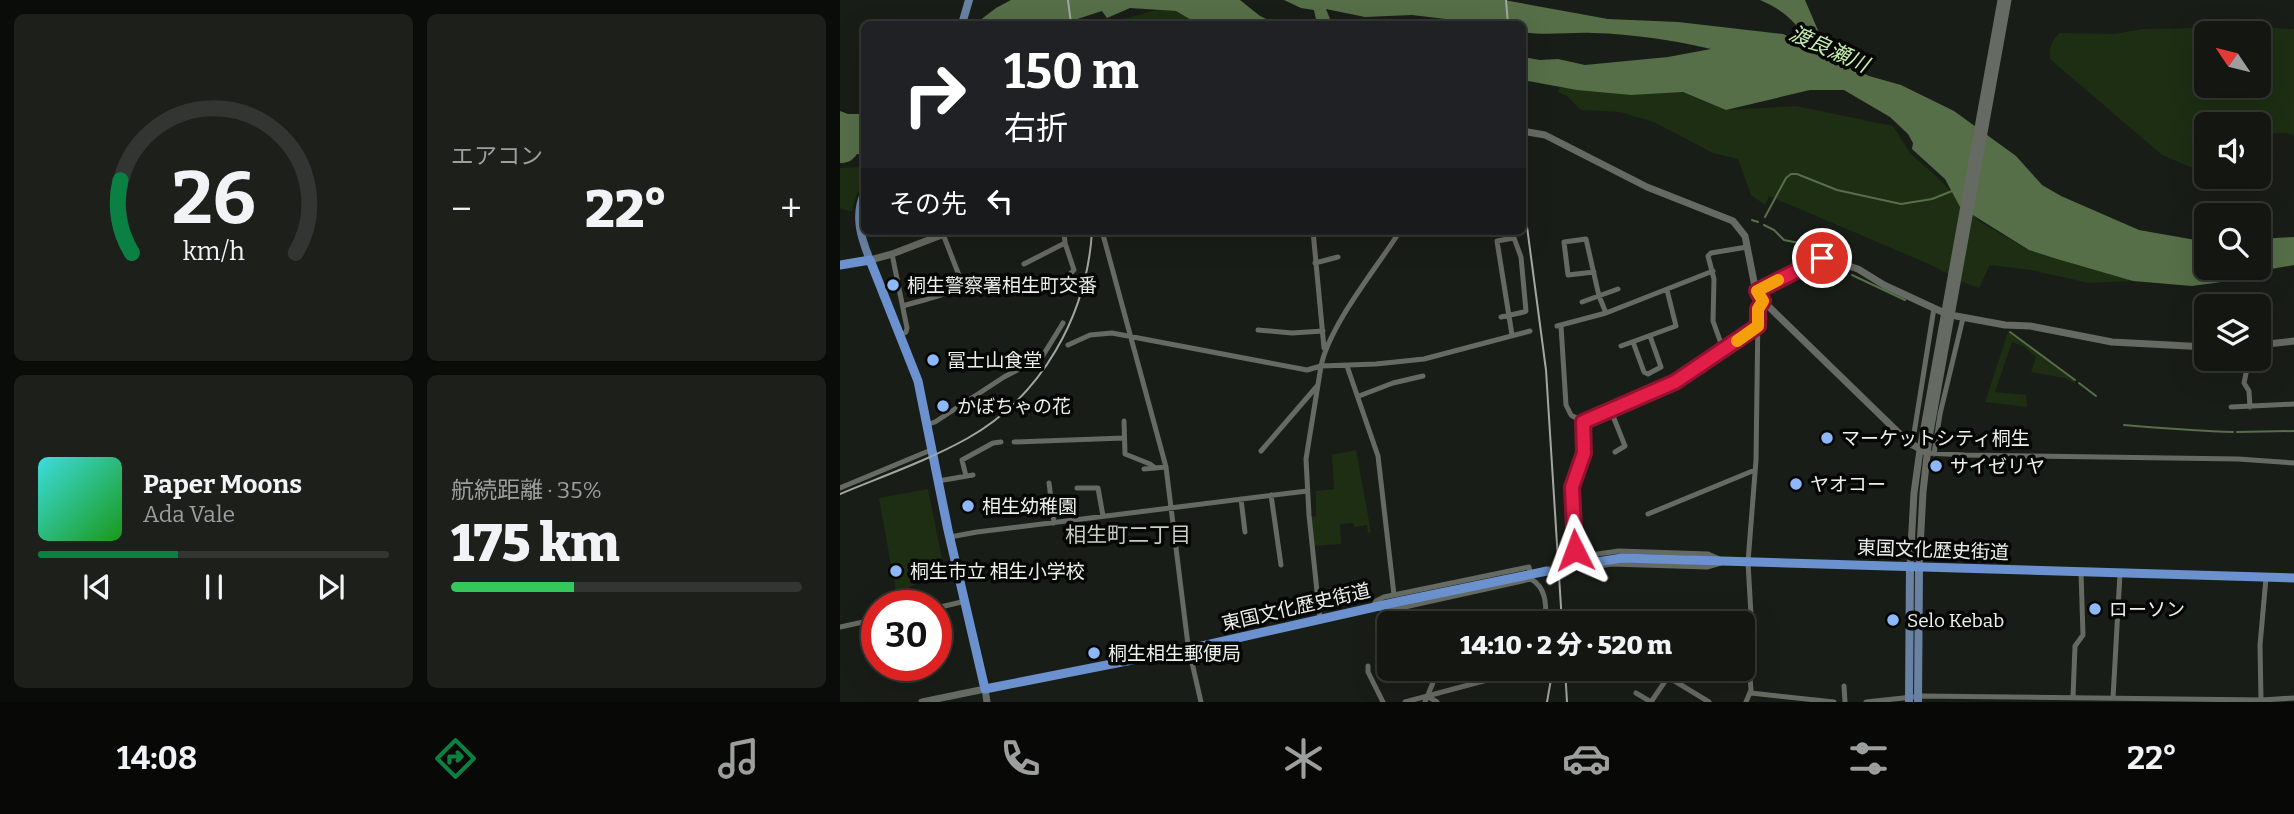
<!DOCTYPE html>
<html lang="ja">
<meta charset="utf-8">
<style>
:root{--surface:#131611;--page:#1c1f1a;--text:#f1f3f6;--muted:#9d9f9f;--line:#323531;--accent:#0b8043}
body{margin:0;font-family:Bitter,"Noto Sans JP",serif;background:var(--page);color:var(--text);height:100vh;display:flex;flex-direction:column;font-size:26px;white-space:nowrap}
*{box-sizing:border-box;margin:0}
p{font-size:23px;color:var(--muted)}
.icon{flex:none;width:38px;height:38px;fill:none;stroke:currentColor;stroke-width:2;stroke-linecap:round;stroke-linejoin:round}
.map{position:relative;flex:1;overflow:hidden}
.side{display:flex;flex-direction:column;gap:14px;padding:14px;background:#0a0c09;width:840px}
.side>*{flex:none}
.hud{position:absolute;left:21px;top:21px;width:665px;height:214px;border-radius:10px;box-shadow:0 7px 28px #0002,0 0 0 2px var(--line);background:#202124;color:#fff;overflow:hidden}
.needle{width:46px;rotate:305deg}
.buttons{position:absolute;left:1354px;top:21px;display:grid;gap:14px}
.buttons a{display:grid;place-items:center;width:77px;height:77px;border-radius:10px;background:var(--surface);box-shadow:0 7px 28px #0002,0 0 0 2px var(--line);font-size:35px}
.speed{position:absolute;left:21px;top:590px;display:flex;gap:14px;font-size:35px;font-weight:700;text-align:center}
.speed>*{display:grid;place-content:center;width:91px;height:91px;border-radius:50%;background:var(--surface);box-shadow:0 7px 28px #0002,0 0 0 2px var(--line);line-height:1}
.speed .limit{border:10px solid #d22;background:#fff;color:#111}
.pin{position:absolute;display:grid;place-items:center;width:60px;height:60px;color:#fff;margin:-30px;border:4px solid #fff;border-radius:50%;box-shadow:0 2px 7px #0007}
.me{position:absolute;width:77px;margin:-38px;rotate:357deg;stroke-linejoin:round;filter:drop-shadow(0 0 5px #0008)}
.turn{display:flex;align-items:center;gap:24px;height:147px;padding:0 28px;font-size:32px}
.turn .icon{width:91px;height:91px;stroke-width:2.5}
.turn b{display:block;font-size:49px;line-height:60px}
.then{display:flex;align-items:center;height:66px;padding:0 28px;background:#0003;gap:14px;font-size:26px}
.big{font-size:52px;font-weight:800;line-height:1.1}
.side .widget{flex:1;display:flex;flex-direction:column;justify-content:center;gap:10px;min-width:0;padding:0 24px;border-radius:10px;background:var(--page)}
.side .dial{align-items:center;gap:0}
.dial svg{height:182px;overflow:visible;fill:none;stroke:var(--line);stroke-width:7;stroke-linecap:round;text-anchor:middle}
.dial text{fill:var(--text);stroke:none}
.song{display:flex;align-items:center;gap:21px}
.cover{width:84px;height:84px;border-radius:10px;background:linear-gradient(135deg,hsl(180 70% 55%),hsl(120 70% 35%))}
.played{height:7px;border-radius:4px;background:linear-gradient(90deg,var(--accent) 40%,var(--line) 40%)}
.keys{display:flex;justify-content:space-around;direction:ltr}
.heat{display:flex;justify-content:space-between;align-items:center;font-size:38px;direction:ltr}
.charge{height:10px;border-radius:5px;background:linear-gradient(90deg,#34c759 35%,var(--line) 0)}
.side .tiles{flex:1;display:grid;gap:14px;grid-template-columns:repeat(2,1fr)}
.trip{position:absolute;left:537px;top:611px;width:378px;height:70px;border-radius:10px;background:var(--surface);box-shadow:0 7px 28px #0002,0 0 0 2px var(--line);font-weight:800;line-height:70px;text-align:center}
.menu{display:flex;height:112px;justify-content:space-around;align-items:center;background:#080907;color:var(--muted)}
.menu .icon{width:49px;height:49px}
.menu .active{color:var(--accent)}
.menu b{font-size:32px;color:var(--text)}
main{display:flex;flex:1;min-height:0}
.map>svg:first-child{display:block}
.green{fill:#1d2e13;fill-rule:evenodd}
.water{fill:#566f48}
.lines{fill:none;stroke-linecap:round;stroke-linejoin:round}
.stream{stroke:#566f48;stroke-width:2}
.highway-tunnel{stroke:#393d37;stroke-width:9;stroke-dasharray:9 4.5;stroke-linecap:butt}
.street{stroke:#656a62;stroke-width:5}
.secondary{stroke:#656a62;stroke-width:7}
.primary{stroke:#6982a3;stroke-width:8}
.highway{stroke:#6b92ce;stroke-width:9}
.rail{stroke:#a3a7a1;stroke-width:2}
.route-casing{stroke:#92132f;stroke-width:18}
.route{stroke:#e11d48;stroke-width:12}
.slow{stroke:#f59e0b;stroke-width:12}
.poi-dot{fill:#8db9fc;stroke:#060705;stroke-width:2.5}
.labels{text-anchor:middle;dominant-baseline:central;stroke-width:7;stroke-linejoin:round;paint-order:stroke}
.poi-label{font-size:19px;fill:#ecf0eb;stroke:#060705;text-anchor:start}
.street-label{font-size:19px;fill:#ecf0eb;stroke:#060705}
.water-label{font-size:21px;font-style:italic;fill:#c4eeae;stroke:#060705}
.neighbourhood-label{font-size:21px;fill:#c6cdc3;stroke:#060705}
</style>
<main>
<section class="side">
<div class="tiles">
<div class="widget dial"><svg viewBox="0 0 100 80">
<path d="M14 69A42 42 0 1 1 86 69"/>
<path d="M14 69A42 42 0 0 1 9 37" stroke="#0b8043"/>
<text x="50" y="56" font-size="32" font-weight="700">26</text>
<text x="50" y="72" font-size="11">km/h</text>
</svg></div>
<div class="widget"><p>エアコン</p>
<div class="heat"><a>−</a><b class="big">22°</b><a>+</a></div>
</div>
<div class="widget">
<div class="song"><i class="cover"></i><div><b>Paper Moons</b><p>Ada Vale</p></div></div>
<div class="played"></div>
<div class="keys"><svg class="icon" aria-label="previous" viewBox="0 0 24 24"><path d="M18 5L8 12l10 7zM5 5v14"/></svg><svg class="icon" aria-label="pause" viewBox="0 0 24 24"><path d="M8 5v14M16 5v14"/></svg><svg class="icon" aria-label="next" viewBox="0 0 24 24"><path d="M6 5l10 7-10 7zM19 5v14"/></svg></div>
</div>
<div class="widget"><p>航続距離 · 35%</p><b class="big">175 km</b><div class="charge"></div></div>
</div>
</section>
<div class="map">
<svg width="1454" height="702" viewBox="0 0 1454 702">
<rect width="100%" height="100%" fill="#191d17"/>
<path class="green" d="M 316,10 L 337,11 L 358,24 L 266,24 Z
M 1409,27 L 1454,29 L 1454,136 L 1447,133 L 1419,134 L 1419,124 L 1367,124 L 1367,174 L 1322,155 L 1210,59 C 1209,49 1211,40 1220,33 L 1275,34 L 1303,29 ZM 1419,33 L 1419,86 L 1367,86 L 1367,33 Z
M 720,87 L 791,95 L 843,92 L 886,110 L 956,106 L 1053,126 L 1070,153 L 1098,178 L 1139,221 L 1189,250 L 1293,281 L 1249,283 L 1191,270 L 1150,265 L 1139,288 L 1125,283 L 1089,264 L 929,196 L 925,205 L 911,195 L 898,159 L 873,153 L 814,122 L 780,112 L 741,110 L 727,96 L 718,92 Z
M 24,167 C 25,184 14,195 12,212 L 0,208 L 0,168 Z
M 1168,332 L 1235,381 L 1235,383 L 1225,378 L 1191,372 L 1196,357 L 1183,346 L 1172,342 L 1155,392 L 1186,395 L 1187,407 L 1145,402 Z
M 516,450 L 531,532 L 528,533 L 527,525 L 514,527 L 513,523 L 500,524 L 501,544 L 474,546 L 471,517 L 476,516 L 476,491 L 494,489 L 492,455 Z
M 88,489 L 105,574 L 69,587 L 69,591 L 56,593 L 39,498 Z"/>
<path class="water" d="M 171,0 L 400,0 L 420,16 L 437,24 L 358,24 L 336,11 L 290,8 L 267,18 L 262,11 L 222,24 L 135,24 L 156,8 Z
M 444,0 L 664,0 L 768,19 L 838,22 L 943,34 L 968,45 C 958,22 943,10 920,0 L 965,0 L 980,35 L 978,51 L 1029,76 L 1061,85 L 1114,111 L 1176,156 L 1202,185 L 1221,196 L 1299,230 L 1367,242 L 1367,268 L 1419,268 L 1419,239 L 1454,237 L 1454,265 L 1414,272 L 1396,280 L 1352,286 L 1293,281 L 1217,259 L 1189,250 L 1120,207 L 1105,179 L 1072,149 L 1073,143 L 1068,134 L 1050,117 L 1004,90 L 970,90 L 886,110 L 843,92 L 791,95 L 737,90 L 683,80 L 683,57 L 700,60 L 718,59 L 745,65 L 828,57 L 871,49 C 832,40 793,34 753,33 C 729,32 706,36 683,32 L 682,24 L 648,24 L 572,15 L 525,17 L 486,9 L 492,24 L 477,24 L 474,10 L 461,8 Z
M 0,111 L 8,114 L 24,114 L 24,154 L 17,154 C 12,161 8,163 0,163 Z"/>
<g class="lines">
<path class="stream" d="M 925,217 L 946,178 L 951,174 L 957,174 L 997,190 L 1061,204 L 1092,199 L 1112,191
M 912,220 L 918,222
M 924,225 L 934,230 L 944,240 L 969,245 L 972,251
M 1012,275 L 1065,300
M 1170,332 L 1235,380
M 1239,383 L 1256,396
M 1284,425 C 1320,428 1356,431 1393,432
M 1397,432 L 1454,431"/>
<path class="highway-tunnel" d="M 707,571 L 732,566"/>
<path class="street" d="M 224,231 L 225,243
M 262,231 L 326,467 L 348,645 L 361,702
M 473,231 L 484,348
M 52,254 L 67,328 L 66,332 L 60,335
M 475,263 L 498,257
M 184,264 L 225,243 L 234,270 L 226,278
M 754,272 L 728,275 L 724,242 L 746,239 L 759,296 L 766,313
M 742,302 L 778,289
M 63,306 C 83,300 103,296 121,287 L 122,283 L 103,234
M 661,317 L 684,312 L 686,311 L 681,257 L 674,238 L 657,241 L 672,335
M 717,326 L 766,313 L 873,271
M 721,326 L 726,405 L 731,415 L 743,422
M 418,330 L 452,333 L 483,331
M 793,342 L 804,372 L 808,374 L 821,367 L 810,336
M 228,345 L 250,335 L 272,333 L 467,370 L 481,366 L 536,364 L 584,359 L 690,331
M 781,346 L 836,326 L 827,290
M 883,349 L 873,321 L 874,279 L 868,256 L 871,253 L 907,247
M 1409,359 L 1404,383 L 1409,391 L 1410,407
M 507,366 L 538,456 L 554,595
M 519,396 L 553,383 L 583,376
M 1391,407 L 1454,404
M 771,411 L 785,446 L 775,452
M 284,421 L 285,454 L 310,464 L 315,468
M 743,422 L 744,453 L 732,487 L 736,557 L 779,551 L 868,554 L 882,560
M 743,422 L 835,382 L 918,326
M 86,425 L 95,422 L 164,377 L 202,357 L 223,323
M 174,442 L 284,438
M 1072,446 L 1094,308
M 421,451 L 478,385
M 1087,453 L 1125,455 L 1398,459 L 1454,463
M 1094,454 L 1100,414 L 1123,318
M 304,469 L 326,467
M 126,476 L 122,460 L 153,443 L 161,442
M 98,481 L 133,475
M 209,483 L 214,523
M 0,488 L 91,450
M 237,488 L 258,488 L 263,516
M 431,495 L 441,565
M 401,499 L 405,532
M 808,514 L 915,470
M 110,537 L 137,532 L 467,491
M 748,561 L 749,568 L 771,564 L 867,567 L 881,563
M 691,579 C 707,588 706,606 706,623
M 96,608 L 126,601
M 538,608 L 551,610 L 691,579
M 531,609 L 536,601 L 544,597 L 689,567 L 691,576
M 480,620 L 469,515 L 466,459 L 481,366 C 490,324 536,269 560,231
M 0,627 L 37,619
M 528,666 L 528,672 L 543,702
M 1004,686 L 1005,702
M 796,693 L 811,702
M 911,693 L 994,702
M 587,696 L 597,702
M 1233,697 L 1235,646 L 1243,635 L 1241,572
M 1273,698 L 1280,573
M 1421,700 L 1420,645 L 1426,578
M 565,702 L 651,679 L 675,668
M 585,702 L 599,668
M 811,702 L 828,677 L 869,702
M 906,702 L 911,690 L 909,664 L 912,633 L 908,562 L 916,460 L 918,313 L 923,301
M 1026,702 L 1082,696 L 1422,700 L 1454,698"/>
<path class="secondary" d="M 682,131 L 705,135 L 807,187 L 893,221 L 905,236 L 915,287 L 923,301 L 1067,441 L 1083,451
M 30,260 L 52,254 L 112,231
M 917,291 L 973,262 L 984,258 L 1018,269 L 1044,285 L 1100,311
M 1116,316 L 1165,325 L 1190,326 L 1272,342 L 1367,347
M 1419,345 L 1454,341
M 1070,566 L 1074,493 L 1080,450 L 1161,0
M 1079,567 L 1083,492 L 1089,438 L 1168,0
M 82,702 L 145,689 L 147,702"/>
<path class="primary" d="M 122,24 L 129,0
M 24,194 C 14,216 21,238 30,260
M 1069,702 L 1070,566
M 1078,702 L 1079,567"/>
<path class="highway" d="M 0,265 L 30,260 L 78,381 L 108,530 L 145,689 L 353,648 L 557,602 L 707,571
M 732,566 L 782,558 L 1454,578"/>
<path class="rail" d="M 228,0 L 231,24
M 666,0 L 668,24
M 682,189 L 706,370 L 722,623
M 0,494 C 43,476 87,461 128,438 C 202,396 247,315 252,231
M 725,668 L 727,702
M 707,702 L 713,668"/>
</g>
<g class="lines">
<defs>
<path id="route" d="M 735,550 L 732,487 L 744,453 L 743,422 L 835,382 L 918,326 L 918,309 L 923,301 L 917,291 L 982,258"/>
</defs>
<use href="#route" class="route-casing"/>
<use href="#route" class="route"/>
<path class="slow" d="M 897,341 L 918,326 L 918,309 L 923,301 L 917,291 L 938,280"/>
</g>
<g class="poi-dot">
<circle cx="53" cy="285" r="7"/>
<circle cx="93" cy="360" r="7"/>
<circle cx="103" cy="406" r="7"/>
<circle cx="987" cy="438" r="7"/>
<circle cx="1096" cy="466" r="7"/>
<circle cx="956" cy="484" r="7"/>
<circle cx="128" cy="506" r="7"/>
<circle cx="56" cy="571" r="7"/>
<circle cx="1255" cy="609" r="7"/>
<circle cx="1053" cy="620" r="7"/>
<circle cx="254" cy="653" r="7"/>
</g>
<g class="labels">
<g class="poi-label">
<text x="67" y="285">桐生警察署相生町交番</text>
<text x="107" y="360">冨士山食堂</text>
<text x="117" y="406">かぼちゃの花</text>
<text x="1001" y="438">マーケットシティ桐生</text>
<text x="1110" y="466">サイゼリヤ</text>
<text x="970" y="484">ヤオコー</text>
<text x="142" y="506">相生幼稚園</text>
<text x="70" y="571">桐生市立 相生小学校</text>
<text x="1269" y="609">ローソン</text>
<text x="1067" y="620">Selo Kebab</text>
<text x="268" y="653">桐生相生郵便局</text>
</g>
<g class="street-label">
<text transform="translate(1093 550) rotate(2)">東国文化歴史街道</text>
<text transform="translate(456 607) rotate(-13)">東国文化歴史街道</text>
</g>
<g class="water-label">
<text transform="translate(989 49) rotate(24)">渡良瀬川</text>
</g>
<g class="neighbourhood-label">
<text x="288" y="535">相生町二丁目</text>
</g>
</g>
</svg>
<div class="buttons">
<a><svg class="needle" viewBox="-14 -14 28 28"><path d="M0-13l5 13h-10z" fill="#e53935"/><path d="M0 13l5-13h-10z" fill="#9d9f9f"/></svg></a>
<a><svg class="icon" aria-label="sound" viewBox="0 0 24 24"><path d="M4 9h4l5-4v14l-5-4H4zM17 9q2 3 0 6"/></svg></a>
<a><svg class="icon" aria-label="search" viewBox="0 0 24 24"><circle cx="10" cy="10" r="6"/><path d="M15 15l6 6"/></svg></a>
<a><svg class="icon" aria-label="layers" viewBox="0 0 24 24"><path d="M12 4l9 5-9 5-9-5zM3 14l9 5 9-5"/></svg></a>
</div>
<div class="speed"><div class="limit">30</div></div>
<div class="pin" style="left:982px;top:258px;background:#d93025"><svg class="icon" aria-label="arrive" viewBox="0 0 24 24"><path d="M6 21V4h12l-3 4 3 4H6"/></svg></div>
<svg class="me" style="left:735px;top:550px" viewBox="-20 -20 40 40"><path d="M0-17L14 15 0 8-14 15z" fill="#e11d48" stroke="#fff" stroke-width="4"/></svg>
<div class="trip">14:10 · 2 分 · 520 m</div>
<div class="hud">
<div class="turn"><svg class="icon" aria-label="right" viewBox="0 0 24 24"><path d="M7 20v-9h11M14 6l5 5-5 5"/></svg><div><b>150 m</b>右折</div></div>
<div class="then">その先<svg class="icon" aria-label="left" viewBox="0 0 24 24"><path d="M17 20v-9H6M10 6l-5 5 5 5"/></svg></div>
</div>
</div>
</main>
<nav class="menu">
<b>14:08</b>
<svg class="icon active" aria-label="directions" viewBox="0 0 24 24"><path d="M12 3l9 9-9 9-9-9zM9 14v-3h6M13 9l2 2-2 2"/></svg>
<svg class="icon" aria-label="music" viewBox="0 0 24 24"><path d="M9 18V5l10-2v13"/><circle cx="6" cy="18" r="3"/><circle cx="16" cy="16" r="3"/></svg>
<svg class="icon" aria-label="phone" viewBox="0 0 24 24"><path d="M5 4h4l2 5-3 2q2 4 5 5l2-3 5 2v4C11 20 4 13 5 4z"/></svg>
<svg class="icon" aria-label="climate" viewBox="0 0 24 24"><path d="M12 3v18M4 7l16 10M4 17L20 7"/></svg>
<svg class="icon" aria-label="car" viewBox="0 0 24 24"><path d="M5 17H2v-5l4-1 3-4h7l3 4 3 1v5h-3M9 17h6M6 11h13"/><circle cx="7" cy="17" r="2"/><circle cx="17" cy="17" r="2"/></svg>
<svg class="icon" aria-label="filters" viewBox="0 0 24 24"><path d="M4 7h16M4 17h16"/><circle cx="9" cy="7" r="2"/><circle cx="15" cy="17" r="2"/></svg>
<b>22°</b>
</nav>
